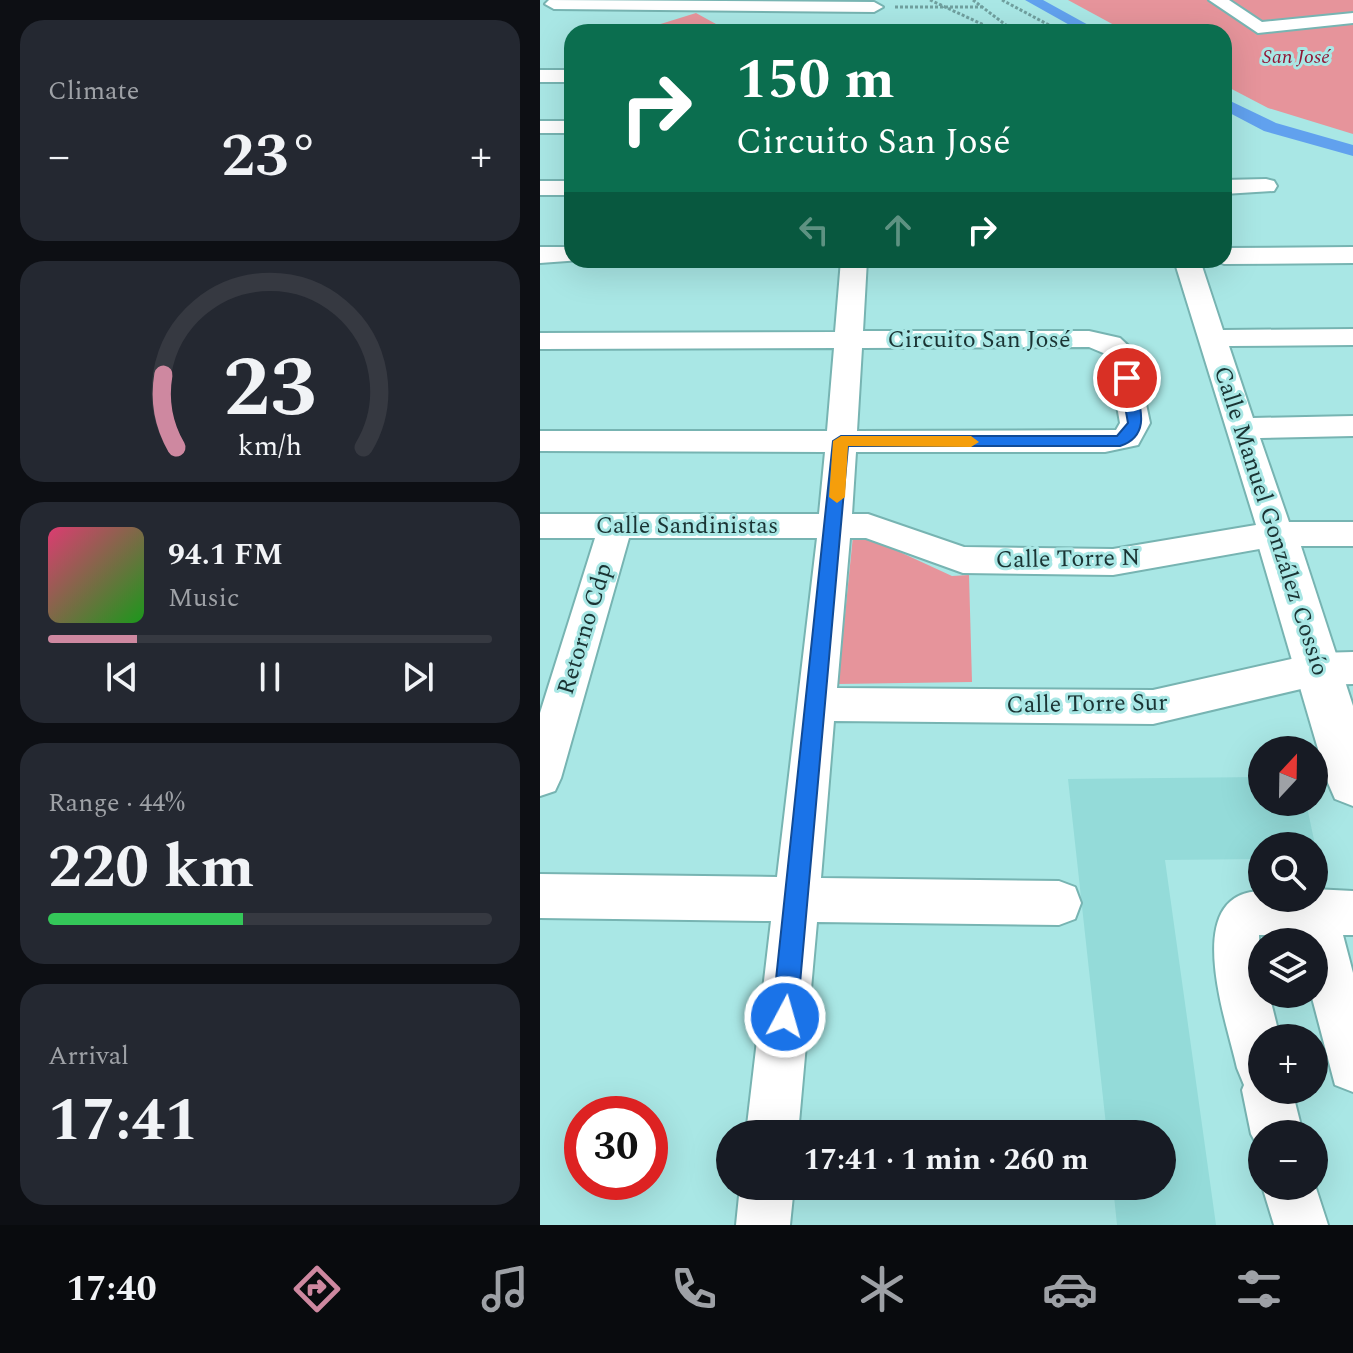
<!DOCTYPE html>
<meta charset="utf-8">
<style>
:root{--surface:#171b24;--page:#242831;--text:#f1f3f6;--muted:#9ea1a6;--line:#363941;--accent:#ce88a0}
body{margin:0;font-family:Spectral,serif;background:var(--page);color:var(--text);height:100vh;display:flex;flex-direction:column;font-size:30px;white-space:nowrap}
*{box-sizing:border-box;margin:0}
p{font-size:26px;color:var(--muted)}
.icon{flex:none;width:44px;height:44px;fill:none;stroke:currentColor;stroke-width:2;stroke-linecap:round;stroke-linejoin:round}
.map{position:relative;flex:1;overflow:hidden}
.details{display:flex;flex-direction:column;gap:20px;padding:20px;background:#0d0f14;width:540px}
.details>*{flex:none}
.top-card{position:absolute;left:24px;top:24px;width:668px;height:244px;border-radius:24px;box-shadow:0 8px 32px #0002;background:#0b6e4f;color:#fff;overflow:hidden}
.needle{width:52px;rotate:22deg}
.fabs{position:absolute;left:708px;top:736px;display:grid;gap:16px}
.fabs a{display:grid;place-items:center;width:80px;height:80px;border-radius:50%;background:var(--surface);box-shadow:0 8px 32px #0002;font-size:40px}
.speed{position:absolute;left:24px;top:1096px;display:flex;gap:16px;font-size:40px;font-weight:700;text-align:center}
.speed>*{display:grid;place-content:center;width:104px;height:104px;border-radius:50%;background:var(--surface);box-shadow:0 8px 32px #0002;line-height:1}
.speed .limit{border:12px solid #d22;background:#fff;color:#111}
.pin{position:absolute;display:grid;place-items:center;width:68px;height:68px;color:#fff;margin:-34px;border:4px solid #fff;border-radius:50%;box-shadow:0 2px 8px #0007}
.me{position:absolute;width:88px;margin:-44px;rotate:6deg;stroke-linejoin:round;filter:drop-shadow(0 0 6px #0008)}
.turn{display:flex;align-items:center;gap:28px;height:168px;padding:0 40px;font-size:36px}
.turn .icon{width:104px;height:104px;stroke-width:2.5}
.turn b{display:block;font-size:56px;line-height:68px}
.lanes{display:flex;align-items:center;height:76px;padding:0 40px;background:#0003;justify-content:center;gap:40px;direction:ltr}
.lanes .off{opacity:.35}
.big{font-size:60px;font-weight:700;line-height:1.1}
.details .tile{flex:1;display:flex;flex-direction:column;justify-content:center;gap:12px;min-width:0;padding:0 28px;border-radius:24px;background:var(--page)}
.details .dial{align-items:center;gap:0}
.dial svg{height:208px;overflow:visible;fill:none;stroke:var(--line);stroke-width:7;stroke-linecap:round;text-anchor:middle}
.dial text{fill:var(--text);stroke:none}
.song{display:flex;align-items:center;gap:24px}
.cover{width:96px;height:96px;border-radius:12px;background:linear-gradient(135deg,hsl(340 70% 55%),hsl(120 70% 35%))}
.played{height:8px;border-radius:4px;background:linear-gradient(90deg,var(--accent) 20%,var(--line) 20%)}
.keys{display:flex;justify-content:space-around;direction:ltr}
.heat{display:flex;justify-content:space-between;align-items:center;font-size:44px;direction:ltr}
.charge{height:12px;border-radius:6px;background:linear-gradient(90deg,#34c759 44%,var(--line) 0)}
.trip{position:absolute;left:176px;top:1120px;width:460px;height:80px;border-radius:40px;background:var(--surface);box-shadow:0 8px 32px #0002;font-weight:700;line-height:80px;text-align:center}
.tab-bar{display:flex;height:128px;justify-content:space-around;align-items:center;background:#090b0e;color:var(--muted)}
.tab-bar .icon{width:56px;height:56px}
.tab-bar .active{color:var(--accent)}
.tab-bar b{font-size:36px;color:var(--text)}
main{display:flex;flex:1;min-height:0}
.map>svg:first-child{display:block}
.built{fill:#94dbd9}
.green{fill:#e6949b}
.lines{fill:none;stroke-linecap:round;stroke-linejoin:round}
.canal{fill:#61a1ee;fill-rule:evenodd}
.minor-casing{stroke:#77b4b2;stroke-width:4}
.major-casing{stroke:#77b4b2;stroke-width:4}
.path{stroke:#709f9e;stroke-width:3;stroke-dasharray:3 2;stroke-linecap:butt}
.minor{fill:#fff;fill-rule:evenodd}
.major{fill:#fff;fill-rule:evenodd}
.route{fill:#1a73e8;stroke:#114b97;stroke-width:2}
.slow{fill:#f59e0b}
.labels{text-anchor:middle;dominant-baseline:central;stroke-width:6;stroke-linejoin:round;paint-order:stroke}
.far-park-label{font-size:20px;font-style:italic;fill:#901534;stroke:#a9e7e5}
.street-label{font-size:24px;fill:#1a3333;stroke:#a9e7e5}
</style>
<main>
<section class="details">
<div class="tile"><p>Climate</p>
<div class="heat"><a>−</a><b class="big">23°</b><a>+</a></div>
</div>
<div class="tile dial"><svg viewBox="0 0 100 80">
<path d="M14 69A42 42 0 1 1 86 69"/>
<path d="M14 69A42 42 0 0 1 9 41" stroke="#ce88a0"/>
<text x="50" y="56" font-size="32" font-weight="700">23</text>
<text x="50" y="72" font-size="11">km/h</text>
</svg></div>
<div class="tile">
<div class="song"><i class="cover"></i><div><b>94.1 FM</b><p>Music</p></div></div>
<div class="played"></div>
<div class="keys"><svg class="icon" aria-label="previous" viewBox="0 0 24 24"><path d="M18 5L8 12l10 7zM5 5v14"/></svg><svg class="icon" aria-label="pause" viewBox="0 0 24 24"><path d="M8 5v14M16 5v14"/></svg><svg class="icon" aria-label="next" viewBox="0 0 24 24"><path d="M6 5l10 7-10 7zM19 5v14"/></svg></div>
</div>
<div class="tile"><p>Range · 44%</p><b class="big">220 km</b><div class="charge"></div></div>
<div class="tile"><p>Arrival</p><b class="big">17:41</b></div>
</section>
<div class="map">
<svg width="813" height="1225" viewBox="0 0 813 1225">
<rect width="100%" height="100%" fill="#a9e7e5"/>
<path class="built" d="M 722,777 L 722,802 L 766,802 L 778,859 L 774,859 L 774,846 L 722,846 L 722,859 L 625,860 L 676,1225 L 577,1225 L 573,1186 L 622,1186 L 622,1134 L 567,1134 L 528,779 Z"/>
<path class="green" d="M 528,0 L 813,0 L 813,134 L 728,108 L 684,85 L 684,32 L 587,32 Z
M 156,13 L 176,24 L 150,32 L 98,31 Z
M 313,536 L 325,536 L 412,576 L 429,575 L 432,682 L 298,684 Z"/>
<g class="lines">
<path class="canal" d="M 485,0 L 503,0 L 561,32 L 542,32 Z
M 684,98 L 736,123 L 813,145 L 813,156 L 724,131 L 684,110 Z"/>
<defs>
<path id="minor" d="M 9,0 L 334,2 L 343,7 L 334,12 L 14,9 L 5,4 Z
M 669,0 L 689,0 L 722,22 L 813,13 L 813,23 L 718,33 Z
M 0,70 L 32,70 L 32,82 L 0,82 Z
M 0,121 L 32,121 L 32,133 L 0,133 Z
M 726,179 L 734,181 L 737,186 L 734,191 L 684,194 L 684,180 Z
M 0,181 L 32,181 L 32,195 L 0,195 Z
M 0,247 L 32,247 L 32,260 L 41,260 L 0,263 Z
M 813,247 L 813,263 L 684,264 L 674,260 L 684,260 L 684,248 Z
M 301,260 L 327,260 L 323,331 L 549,331 L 580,338 L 595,352 L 610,423 L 598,445 L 565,452 L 316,452 L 312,514 L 328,514 L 424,547 L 573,549 L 716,525 L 634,260 L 660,260 L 683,330 L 813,329 L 813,345 L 689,346 L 713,418 L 813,416 L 813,436 L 720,438 L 749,522 L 813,522 L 813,546 L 736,546 L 573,575 L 423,573 L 326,538 L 310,538 L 297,688 L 613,690 L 778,653 L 813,652 L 813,684 L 778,685 L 613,724 L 294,721 L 281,878 L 519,881 L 535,887 L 541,903 L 535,919 L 519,925 L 277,922 L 258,1134 L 206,1134 L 231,921 L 0,918 L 0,874 L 237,877 L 277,538 L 89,538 L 21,778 L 15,791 L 0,796 L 0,713 L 55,538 L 0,538 L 0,514 L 279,514 L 285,452 L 0,451 L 0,431 L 287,431 L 294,348 L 0,349 L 0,333 L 295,332 ZM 549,347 L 568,355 L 580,423 L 576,430 L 317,431 L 322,348 Z
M 774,889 L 813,891 L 813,935 L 803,935 L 813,973 L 813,1092 L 795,1085 L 771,994 L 774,994 L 774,942 L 759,942 L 757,935 L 719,935 L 722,994 L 729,994 L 740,1038 L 722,1038 L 722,1090 L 752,1090 L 763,1134 L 722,1134 L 722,1154 L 711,1134 L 702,1090 L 704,1085 L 697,1068 C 687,1022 639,892 722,891 L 722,898 L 774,898 Z
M 774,1182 L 788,1225 L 734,1225 L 722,1186 L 774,1186 Z
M 200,1186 L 254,1186 L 250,1225 L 196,1225 Z"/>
<path id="major" d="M 736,519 L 751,523 L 757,534 L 813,706 L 813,806 L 795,799 L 788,783 L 715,534 L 721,523 Z"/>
</defs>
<use href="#minor" class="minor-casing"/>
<use href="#major" class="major-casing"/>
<path class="path" d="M 390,0 L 459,32
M 433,0 L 475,32
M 462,0 L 522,32
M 355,7 L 444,7"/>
<use href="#minor" class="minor"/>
<use href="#major" class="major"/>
</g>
<path class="route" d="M 587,373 L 594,378 C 599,404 613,435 580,446 L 308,446 L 257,1017 L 253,1026 L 245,1030 L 236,1026 L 232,1017 L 293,441 L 301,436 L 577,436 L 588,423 L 580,378 Z"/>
<path class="slow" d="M 301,436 L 431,436 L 439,442 L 431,447 L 308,446 L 305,497 L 297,503 L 289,497 L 293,441 Z"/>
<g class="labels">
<g class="far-park-label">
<text x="756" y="57">San José</text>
</g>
<g class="street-label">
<text x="439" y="340">Circuito San José</text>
<text transform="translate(731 521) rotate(72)">Calle Manuel González Cossío</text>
<text x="147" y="526">Calle Sandinistas</text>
<text transform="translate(528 559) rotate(-1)">Calle Torre N</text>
<text transform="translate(45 629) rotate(-73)">Retorno Cdp</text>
<text transform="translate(547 704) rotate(-1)">Calle Torre Sur</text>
</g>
</g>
</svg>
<div class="fabs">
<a><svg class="needle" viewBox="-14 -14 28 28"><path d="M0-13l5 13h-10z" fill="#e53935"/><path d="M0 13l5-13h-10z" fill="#9ea1a6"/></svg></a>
<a><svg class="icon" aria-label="search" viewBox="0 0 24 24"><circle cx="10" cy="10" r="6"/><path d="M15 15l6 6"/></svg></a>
<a><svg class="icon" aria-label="layers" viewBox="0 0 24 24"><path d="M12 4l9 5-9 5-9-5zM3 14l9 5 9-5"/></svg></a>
<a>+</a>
<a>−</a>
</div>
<div class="speed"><div class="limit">30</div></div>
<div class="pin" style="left:587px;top:378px;background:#d93025"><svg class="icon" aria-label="arrive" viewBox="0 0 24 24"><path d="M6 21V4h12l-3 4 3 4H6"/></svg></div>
<svg class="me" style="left:245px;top:1017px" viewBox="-20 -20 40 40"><circle r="17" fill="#1a73e8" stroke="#fff" stroke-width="3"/><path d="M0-11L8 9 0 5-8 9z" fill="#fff"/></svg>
<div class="trip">17:41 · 1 min · 260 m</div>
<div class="top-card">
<div class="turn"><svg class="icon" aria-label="right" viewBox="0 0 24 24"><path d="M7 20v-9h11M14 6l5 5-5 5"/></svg><div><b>150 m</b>Circuito San José</div></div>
<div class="lanes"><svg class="icon off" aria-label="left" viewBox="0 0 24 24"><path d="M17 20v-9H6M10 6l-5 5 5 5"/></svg><svg class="icon off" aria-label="ahead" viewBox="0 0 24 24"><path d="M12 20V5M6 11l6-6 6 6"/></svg><svg class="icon" aria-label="right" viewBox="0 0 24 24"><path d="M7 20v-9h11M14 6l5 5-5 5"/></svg></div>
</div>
</div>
</main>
<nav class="tab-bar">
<b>17:40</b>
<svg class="icon active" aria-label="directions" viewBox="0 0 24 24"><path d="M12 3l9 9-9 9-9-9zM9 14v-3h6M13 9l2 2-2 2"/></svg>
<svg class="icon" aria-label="music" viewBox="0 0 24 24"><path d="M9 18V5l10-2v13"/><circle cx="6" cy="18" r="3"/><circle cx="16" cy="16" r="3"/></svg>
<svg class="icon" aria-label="phone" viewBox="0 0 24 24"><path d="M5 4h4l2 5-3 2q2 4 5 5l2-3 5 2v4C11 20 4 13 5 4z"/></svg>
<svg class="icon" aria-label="climate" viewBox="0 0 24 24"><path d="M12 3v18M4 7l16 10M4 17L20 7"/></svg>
<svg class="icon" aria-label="car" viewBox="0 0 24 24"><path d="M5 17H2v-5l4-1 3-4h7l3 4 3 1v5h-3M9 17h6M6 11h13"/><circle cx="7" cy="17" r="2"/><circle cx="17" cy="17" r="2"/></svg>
<svg class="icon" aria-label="filters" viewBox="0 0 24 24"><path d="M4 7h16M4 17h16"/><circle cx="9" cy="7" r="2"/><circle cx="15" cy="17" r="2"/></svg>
</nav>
